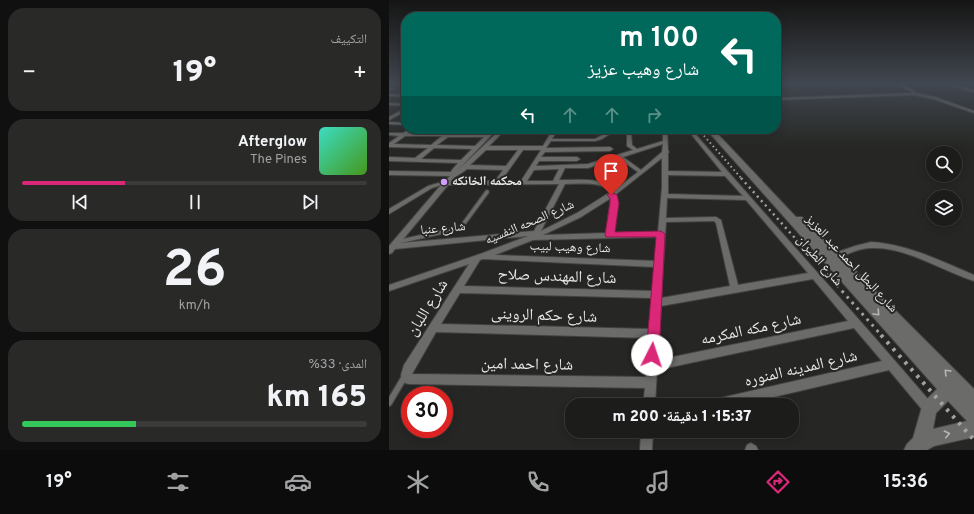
<!DOCTYPE html>
<html lang="ar">
<meta charset="utf-8">
<style>
:root{--surface:#1c1d1b;--page:#292a28;--text:#f1f3f6;--muted:#a0a2a3;--line:#3a3b3a;--accent:#db2777}
body{margin:0;font-family:Overpass,"Noto Naskh Arabic",sans-serif;background:var(--page);color:var(--text);direction:rtl;height:100vh;display:flex;flex-direction:column;font-size:15px;white-space:nowrap}
*{box-sizing:border-box;margin:0}
p{font-size:13px;color:var(--muted)}
.icon{flex:none;width:22px;height:22px;fill:none;stroke:currentColor;stroke-width:2;stroke-linecap:round;stroke-linejoin:round}
.map{position:relative;flex:1;overflow:hidden;direction:ltr}
.panel{display:flex;flex-direction:column;gap:8px;padding:8px;background:#0f100f;width:389px}
.panel>*{flex:none}
.guide{position:absolute;left:12px;top:12px;width:380px;height:122px;border-radius:16px;box-shadow:0 2px 10px #0003,0 0 0 1px var(--line);direction:rtl;background:#00695c;color:#fff;overflow:hidden}
.tools{position:absolute;left:537px;top:146px;display:grid;gap:8px}
.tools a{display:grid;place-items:center;width:36px;height:36px;border-radius:50%;background:var(--surface);box-shadow:0 2px 10px #0003,0 0 0 1px var(--line);font-size:20px}
.speed{position:absolute;left:12px;top:386px;display:flex;gap:8px;font-size:20px;font-weight:700;text-align:center}
.speed>*{display:grid;place-content:center;width:52px;height:52px;border-radius:50%;background:var(--surface);box-shadow:0 2px 10px #0003,0 0 0 1px var(--line);line-height:1}
.speed .limit{border:6px solid #d22;background:#fff;color:#111}
.pin{position:absolute;display:grid;place-items:center;width:34px;height:34px;color:#fff;margin:-41px -17px;border-radius:50% 50% 50% 0;rotate:-45deg;box-shadow:0 0 4px #0007}
.pin .icon{rotate:45deg}
.me{position:absolute;width:44px;margin:-22px;rotate:4deg;stroke-linejoin:round;filter:drop-shadow(0 0 3px #0008)}
.turn{display:flex;align-items:center;gap:14px;height:84px;padding:0 16px;font-size:18px}
.turn .icon{width:52px;height:52px;stroke-width:2.5}
.turn b{display:block;font-size:28px;line-height:34px}
.lanes{display:flex;align-items:center;height:38px;padding:0 16px;background:#0003;justify-content:center;gap:20px;direction:ltr}
.lanes .off{opacity:.35}
.big{font-size:30px;font-weight:800;line-height:1.1}
.panel .widget{flex:1;display:flex;flex-direction:column;justify-content:center;gap:6px;min-width:0;padding:0 14px;border-radius:16px;background:var(--page)}
.panel .dial{align-items:center;gap:0}
.dial b{font-size:52px;line-height:1}
.song{display:flex;align-items:center;gap:12px}
.cover{width:48px;height:48px;border-radius:6px;background:linear-gradient(135deg,hsl(170 70% 55%),hsl(100 70% 35%))}
.played{height:4px;border-radius:2px;background:linear-gradient(90deg,var(--accent) 30%,var(--line) 30%)}
.keys{display:flex;justify-content:space-around;direction:ltr}
.heat{display:flex;justify-content:space-between;align-items:center;font-size:22px;direction:ltr}
.charge{height:6px;border-radius:3px;background:linear-gradient(90deg,#34c759 33%,var(--line) 0)}
.trip{position:absolute;left:176px;top:398px;width:234px;height:40px;border-radius:16px;background:var(--surface);box-shadow:0 2px 10px #0003,0 0 0 1px var(--line);font-weight:800;line-height:40px;text-align:center;direction:rtl}
.tab-bar{display:flex;height:64px;justify-content:space-around;align-items:center;background:#0b0c0b;color:var(--muted)}
.tab-bar .icon{width:28px;height:28px}
.tab-bar .current{color:var(--accent)}
.tab-bar b{font-size:18px;color:var(--text)}
main{display:flex;flex:1;min-height:0}
.map>svg:first-child{display:block}
.lines{fill:none;stroke-linecap:round;stroke-linejoin:round}
.service-far1-casing{stroke:#434441;stroke-width:5.5}
.service-casing{stroke:#434441;stroke-width:8}
.minor-casing{stroke:#434441;stroke-width:2}
.secondary-casing{stroke:#434441;stroke-width:2}
.service-far1{stroke:#6b6b69;stroke-width:3.5}
.service{stroke:#6b6b69;stroke-width:5.5}
.minor{fill:#6b6b69;fill-rule:evenodd}
.secondary{fill:#6b6b69;fill-rule:evenodd}
.rail-far3{stroke:#a3a4a2;stroke-width:2;stroke-dasharray:1.5 3;stroke-linecap:butt}
.rail-far2{stroke:#a3a4a2;stroke-width:2.5;stroke-dasharray:2 4;stroke-linecap:butt}
.rail-far1{stroke:#a3a4a2;stroke-width:3;stroke-dasharray:2.5 5;stroke-linecap:butt}
.rail{stroke:#a3a4a2;stroke-width:4;stroke-dasharray:3 6;stroke-linecap:butt}
.oneway{stroke:#b6b6b5}
.route{fill:#db2777;stroke:#8e194d}
.poi-dot{fill:#d09dff;stroke:#262724;stroke-width:1.5}
.labels{text-anchor:middle;dominant-baseline:central;stroke-width:4;stroke-linejoin:round;paint-order:stroke}
.poi-label{font-size:13px;font-weight:bold;fill:#e8e8e7;stroke:#262724;text-anchor:start}
.street-label{font-size:13px;fill:#e8e8e7;stroke:#262724}
.near-street-label{font-size:16px;fill:#e8e8e7;stroke:#262724}
</style>
<main>
<div class="map">
<svg width="585" height="450" viewBox="0 0 585 450">
<rect width="100%" height="100%" fill="#262724"/>
<g class="lines">
<defs>
<path id="service-far1" d="M 8,242 L 67,229 L 73,226 L 98,192"/>
<path id="service" d="M 0,403 L 16,376"/>
<path id="minor" d="M 387,84 L 389,84 L 391,89 L 389,89 Z
M 506,84 L 511,84 L 523,89 L 527,93 L 546,97 L 585,111 L 585,113 L 544,99 L 525,95 L 387,100 L 387,98 L 523,93 L 521,91 Z
M 552,84 L 559,84 L 585,90 L 585,92 Z
M 3,87 L 6,88 L 0,91 L 0,89 Z
M 0,94 L 17,95 L 17,97 L 0,96 Z
M 0,103 L 17,104 L 17,106 L 0,105 Z
M 17,108 L 17,111 L 0,120 L 0,117 Z
M 0,122 L 17,123 L 17,125 L 0,124 Z
M 20,129 L 25,129 L 20,133 L 56,134 L 62,129 L 67,129 L 62,134 L 98,135 L 103,129 L 108,129 L 69,170 L 112,129 L 117,129 L 100,146 L 154,146 L 163,131 L 149,130 L 147,129 L 169,129 L 163,139 L 206,139 L 223,130 L 278,129 L 279,151 L 280,152 L 279,153 L 279,171 L 333,172 L 298,129 L 302,129 C 382,222 465,312 544,405 L 546,409 L 544,413 L 540,415 L 536,413 L 500,370 L 351,405 L 321,405 L 323,401 L 327,399 L 493,361 L 465,328 L 268,370 L 266,405 L 254,405 L 256,388 L 20,384 L 16,383 L 12,375 L 15,365 L 80,264 L 0,291 L 0,285 L 94,253 L 139,236 L 6,249 L 3,253 L 0,254 L 0,246 L 52,185 L 43,188 L 0,214 L 0,209 L 39,186 L 56,181 L 61,176 L 0,175 L 0,171 L 62,172 L 63,170 L 69,163 L 0,161 L 0,157 L 26,158 L 39,148 L 0,147 L 0,143 L 10,136 L 0,135 L 0,133 L 14,133 ZM 274,131 L 274,141 L 248,149 L 243,145 L 242,132 ZM 224,132 L 238,132 L 238,146 L 244,150 L 199,164 L 147,166 L 150,161 L 188,161 L 191,159 L 188,157 L 152,157 L 156,152 L 221,151 L 224,149 L 221,147 L 157,148 L 162,141 L 206,141 L 213,139 ZM 16,136 L 53,136 L 42,145 L 5,144 ZM 59,137 L 95,137 L 86,146 L 48,145 ZM 274,144 L 273,152 L 252,170 L 234,157 ZM 45,148 L 83,149 L 72,160 L 32,159 ZM 97,150 L 129,150 L 117,166 L 81,165 ZM 134,150 L 152,150 L 132,181 L 112,181 ZM 229,158 L 249,172 L 227,189 C 209,177 191,180 170,180 L 176,168 L 199,168 ZM 273,158 L 273,187 L 269,232 L 224,233 L 228,197 L 226,195 ZM 78,169 L 114,170 L 106,181 L 62,181 C 67,175 72,174 78,169 ZM 170,169 L 164,181 L 138,181 L 145,170 ZM 279,175 L 336,176 L 354,196 L 279,194 ZM 170,184 L 145,231 L 11,243 L 59,185 ZM 176,184 C 194,184 207,181 223,191 L 188,213 L 152,231 ZM 222,198 L 217,233 L 154,235 L 192,217 ZM 278,198 L 357,200 L 419,273 L 349,285 L 332,220 L 327,217 L 277,218 ZM 325,221 L 327,223 L 341,286 L 272,298 L 277,222 ZM 269,237 L 267,261 L 106,255 L 144,240 ZM 94,259 L 266,267 L 264,291 L 75,286 L 91,260 ZM 424,279 L 459,321 L 269,360 L 272,306 ZM 71,293 L 263,298 L 261,329 L 52,324 ZM 47,332 L 260,338 L 257,377 L 23,374 Z
M 482,242 C 518,244 552,261 585,275 L 585,281 C 553,271 516,246 482,248 C 469,248 458,255 446,259 L 443,258 L 442,256 L 443,254 L 466,246 Z
M 252,431 L 264,431 L 263,450 L 251,450 Z
M 362,443 L 367,446 L 369,450 L 356,450 L 358,445 Z"/>
<path id="secondary" d="M 317,129 L 324,129 L 407,217 L 413,217 L 585,389 L 585,437 L 545,446 L 538,450 L 515,450 L 518,444 L 524,438 L 534,403 L 548,389 ZM 559,401 L 578,421 L 544,429 L 547,413 Z"/>
</defs>
<use href="#service-far1" class="service-far1-casing"/>
<use href="#service" class="service-casing"/>
<use href="#minor" class="minor-casing"/>
<use href="#secondary" class="secondary-casing"/>
<use href="#service-far1" class="service-far1"/>
<use href="#service" class="service"/>
<use href="#minor" class="minor"/>
<use href="#secondary" class="secondary"/>
<path class="rail-far3" d="M 309,129 L 353,179"/>
<path class="rail-far2" d="M 352,178 L 414,247"/>
<path class="rail-far1" d="M 413,246 L 493,336"/>
<path class="rail" d="M 492,335 L 585,440"/>
</g>
<defs><path id="oneway-chevron" d="M-2-3.5L2.5 0L-2 3.5" fill="none" stroke-width="1.6" stroke-linecap="round" stroke-linejoin="round"/></defs>
<g class="oneway">
<use href="#oneway-chevron" transform="translate(488 313) rotate(47)"/>
<use href="#oneway-chevron" transform="translate(558 372) rotate(-134)"/>
<use href="#oneway-chevron" transform="translate(558 434) rotate(-12)"/>
</g>
<linearGradient id="sky" x2="0" y2="1"><stop stop-color="#151514"/><stop offset="0.57" stop-color="#414750"/><stop offset="1" stop-color="#414750" stop-opacity="0"/></linearGradient>
<rect width="585" height="147" fill="url(#sky)"/>
<path class="route" d="M 222,192 L 228,195 L 230,203 L 226,232 L 272,231 L 276,234 L 270,355 L 268,360 L 263,362 L 259,360 L 257,355 L 267,237 L 217,237 L 216,235 L 221,203 L 221,198 L 218,195 Z"/>
<circle class="poi-dot" cx="55" cy="182" r="4"/>
<g class="labels">
<g class="poi-label">
<text x="63" y="182">محكمه الخانكه</text>
</g>
<g class="street-label">
<text transform="translate(141 223) rotate(-23)">شارع الصحه النفسيه</text>
<text transform="translate(54 229) rotate(-5)">شارع عنبا</text>
<text transform="translate(181 248) rotate(2)">شارع وهيب لبيب</text>
<text transform="translate(430 261) rotate(49)">شارع الطيران</text>
<text transform="translate(462 264) rotate(47)">شارع البطل احمد عبد العزيز</text>
</g>
<g class="near-street-label">
<text transform="translate(168 277) rotate(2)">شارع المهندس صلاح</text>
<text transform="translate(39 308) rotate(-58)">شارع اللبان</text>
<text transform="translate(155 316) rotate(2)">شارع حكم الروينى</text>
<text transform="translate(362 330) rotate(-12)">شارع مكه المكرمه</text>
<text transform="translate(138 365) rotate(1)">شارع احمد امين</text>
<text transform="translate(412 369) rotate(-13)">شارع المدينه المنوره</text>
</g>
</g>
</svg>
<div class="tools">
<a><svg class="icon" aria-label="search" viewBox="0 0 24 24"><circle cx="10" cy="10" r="6"/><path d="M15 15l6 6"/></svg></a>
<a><svg class="icon" aria-label="layers" viewBox="0 0 24 24"><path d="M12 4l9 5-9 5-9-5zM3 14l9 5 9-5"/></svg></a>
</div>
<div class="speed"><div class="limit">30</div></div>
<div class="pin" style="left:222px;top:195px;background:#d93025"><svg class="icon" aria-label="arrive" viewBox="0 0 24 24"><path d="M6 21V4h12l-3 4 3 4H6"/></svg></div>
<svg class="me" style="left:263px;top:355px" viewBox="-20 -20 40 40"><circle r="19" fill="#fff"/><path d="M0-13L10 11 0 6-10 11z" fill="#db2777"/></svg>
<div class="trip">15:37 · 1 دقيقة · 200 m</div>
<div class="guide">
<div class="turn"><svg class="icon" aria-label="left" viewBox="0 0 24 24"><path d="M17 20v-9H6M10 6l-5 5 5 5"/></svg><div><b>100 m</b>شارع وهيب عزيز</div></div>
<div class="lanes"><svg class="icon" aria-label="left" viewBox="0 0 24 24"><path d="M17 20v-9H6M10 6l-5 5 5 5"/></svg><svg class="icon off" aria-label="ahead" viewBox="0 0 24 24"><path d="M12 20V5M6 11l6-6 6 6"/></svg><svg class="icon off" aria-label="ahead" viewBox="0 0 24 24"><path d="M12 20V5M6 11l6-6 6 6"/></svg><svg class="icon off" aria-label="right" viewBox="0 0 24 24"><path d="M7 20v-9h11M14 6l5 5-5 5"/></svg></div>
</div>
</div>
<section class="panel">
<div class="widget"><p>التكييف</p>
<div class="heat"><a>−</a><b class="big">19°</b><a>+</a></div>
</div>
<div class="widget">
<div class="song"><i class="cover"></i><div><b>Afterglow</b><p>The Pines</p></div></div>
<div class="played"></div>
<div class="keys"><svg class="icon" aria-label="previous" viewBox="0 0 24 24"><path d="M18 5L8 12l10 7zM5 5v14"/></svg><svg class="icon" aria-label="pause" viewBox="0 0 24 24"><path d="M8 5v14M16 5v14"/></svg><svg class="icon" aria-label="next" viewBox="0 0 24 24"><path d="M6 5l10 7-10 7zM19 5v14"/></svg></div>
</div>
<div class="widget dial"><b>26</b><p>km/h</p></div>
<div class="widget"><p>المدى · 33%</p><b class="big">165 km</b><div class="charge"></div></div>
</section>
</main>
<nav class="tab-bar">
<b>15:36</b>
<svg class="icon current" aria-label="directions" viewBox="0 0 24 24"><path d="M12 3l9 9-9 9-9-9zM9 14v-3h6M13 9l2 2-2 2"/></svg>
<svg class="icon" aria-label="music" viewBox="0 0 24 24"><path d="M9 18V5l10-2v13"/><circle cx="6" cy="18" r="3"/><circle cx="16" cy="16" r="3"/></svg>
<svg class="icon" aria-label="phone" viewBox="0 0 24 24"><path d="M5 4h4l2 5-3 2q2 4 5 5l2-3 5 2v4C11 20 4 13 5 4z"/></svg>
<svg class="icon" aria-label="climate" viewBox="0 0 24 24"><path d="M12 3v18M4 7l16 10M4 17L20 7"/></svg>
<svg class="icon" aria-label="car" viewBox="0 0 24 24"><path d="M5 17H2v-5l4-1 3-4h7l3 4 3 1v5h-3M9 17h6M6 11h13"/><circle cx="7" cy="17" r="2"/><circle cx="17" cy="17" r="2"/></svg>
<svg class="icon" aria-label="filters" viewBox="0 0 24 24"><path d="M4 7h16M4 17h16"/><circle cx="9" cy="7" r="2"/><circle cx="15" cy="17" r="2"/></svg>
<b>19°</b>
</nav>
